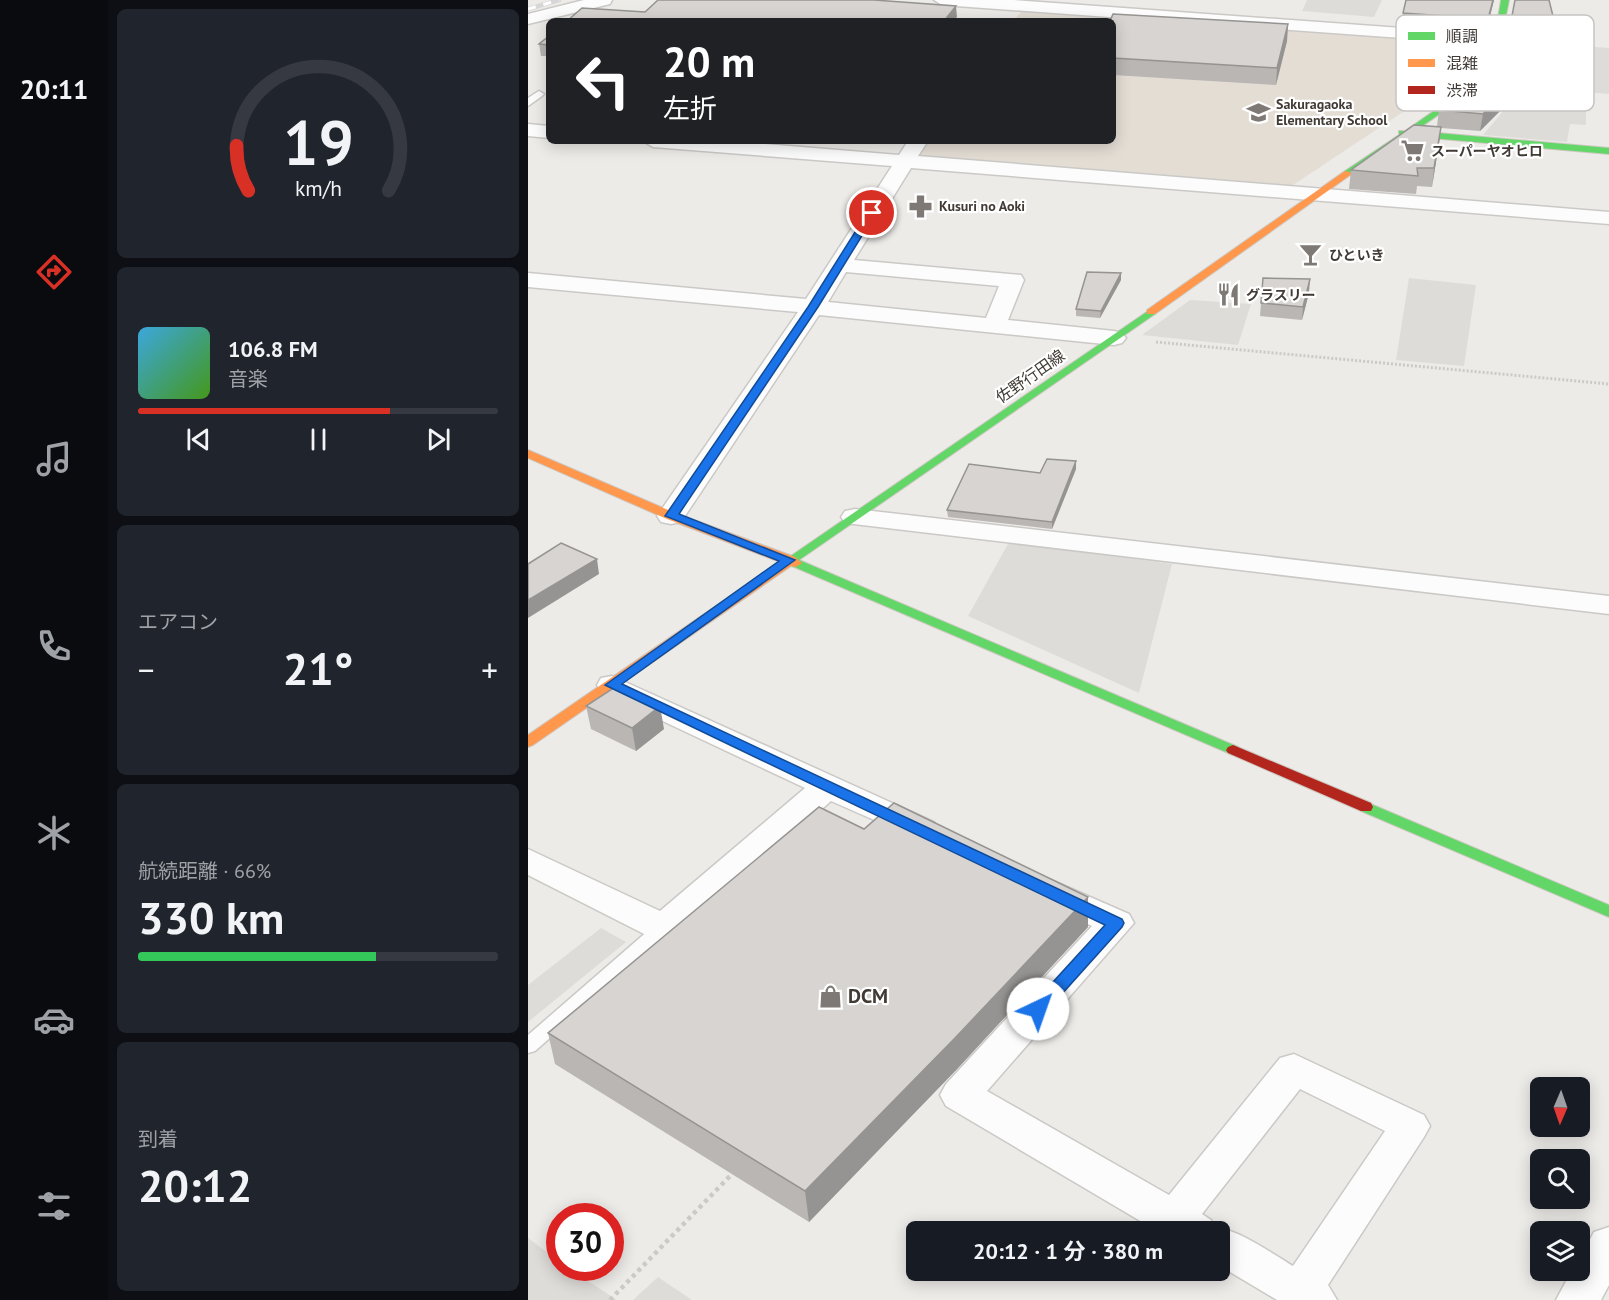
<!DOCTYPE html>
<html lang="ja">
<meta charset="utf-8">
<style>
:root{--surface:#171b24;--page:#20242c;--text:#f1f3f6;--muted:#9ea1a6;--line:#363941;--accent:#d93025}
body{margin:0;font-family:"PT Sans","Noto Sans JP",sans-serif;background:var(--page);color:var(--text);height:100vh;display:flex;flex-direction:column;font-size:22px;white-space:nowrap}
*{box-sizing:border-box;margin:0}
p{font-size:20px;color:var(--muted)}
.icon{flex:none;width:33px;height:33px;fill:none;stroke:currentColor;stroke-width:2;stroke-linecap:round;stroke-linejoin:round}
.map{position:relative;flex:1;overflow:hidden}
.drawer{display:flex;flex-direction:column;gap:9px;padding:9px;background:#0d0f14;width:420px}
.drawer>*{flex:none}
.banner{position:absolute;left:18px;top:18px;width:570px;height:126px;border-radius:9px;box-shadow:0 3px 15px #0003;background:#202124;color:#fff;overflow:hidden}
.needle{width:39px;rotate:182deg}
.fabs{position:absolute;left:1002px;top:1077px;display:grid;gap:12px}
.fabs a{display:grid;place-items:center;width:60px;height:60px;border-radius:9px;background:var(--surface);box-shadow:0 3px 15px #0003;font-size:30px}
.speed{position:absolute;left:18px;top:1203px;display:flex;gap:12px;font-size:30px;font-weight:700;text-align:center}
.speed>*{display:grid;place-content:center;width:78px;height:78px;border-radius:50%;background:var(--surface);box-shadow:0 3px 15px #0003;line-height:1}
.speed .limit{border:9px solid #d22;background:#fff;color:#111}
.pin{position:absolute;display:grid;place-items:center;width:51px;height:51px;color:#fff;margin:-26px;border:3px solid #fff;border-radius:50%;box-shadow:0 2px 6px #0007}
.me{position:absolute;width:66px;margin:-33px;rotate:42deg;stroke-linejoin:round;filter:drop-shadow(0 0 4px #0008)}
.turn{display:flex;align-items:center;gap:21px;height:126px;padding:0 18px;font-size:27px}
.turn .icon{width:78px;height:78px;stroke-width:2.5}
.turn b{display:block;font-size:42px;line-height:51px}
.big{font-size:45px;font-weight:700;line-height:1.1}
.drawer .widget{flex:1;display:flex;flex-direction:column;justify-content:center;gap:9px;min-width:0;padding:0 21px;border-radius:9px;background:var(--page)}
.drawer .dial{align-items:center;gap:0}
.dial svg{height:156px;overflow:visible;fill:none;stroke:var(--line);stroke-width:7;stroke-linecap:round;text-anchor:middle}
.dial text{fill:var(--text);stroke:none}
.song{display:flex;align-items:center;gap:18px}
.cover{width:72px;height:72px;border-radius:9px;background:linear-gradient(135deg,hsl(200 70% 55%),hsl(100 70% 35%))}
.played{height:6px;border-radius:3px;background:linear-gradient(90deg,var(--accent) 70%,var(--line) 70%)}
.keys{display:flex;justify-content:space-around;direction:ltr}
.heat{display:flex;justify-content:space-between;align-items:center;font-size:33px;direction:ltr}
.charge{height:9px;border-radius:4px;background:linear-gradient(90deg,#34c759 66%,var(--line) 0)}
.trip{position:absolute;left:378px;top:1221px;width:324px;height:60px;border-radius:9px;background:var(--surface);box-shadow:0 3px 15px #0003;font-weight:700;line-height:60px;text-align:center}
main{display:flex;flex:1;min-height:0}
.tabs{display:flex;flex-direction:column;width:108px;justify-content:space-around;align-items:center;background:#090b0e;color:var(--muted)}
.tabs .icon{width:42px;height:42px}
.tabs .selected{color:var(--accent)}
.tabs b{font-size:27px;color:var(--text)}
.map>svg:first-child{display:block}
.education{fill:#e3ddd4}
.parking{fill:#dedcd9}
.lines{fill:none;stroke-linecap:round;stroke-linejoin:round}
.lane-casing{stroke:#cbc9c6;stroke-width:3}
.street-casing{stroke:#cbc9c6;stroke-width:3}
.fast-casing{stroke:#cdc8c1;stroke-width:2}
.slow-casing{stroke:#cdc8c1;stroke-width:2}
.jam-casing{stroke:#cdc8c1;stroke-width:2}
.path-far1{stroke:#ccc9c6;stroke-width:3;stroke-dasharray:2 2;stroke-linecap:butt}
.path{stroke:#ccc9c6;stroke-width:4.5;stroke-dasharray:4 4;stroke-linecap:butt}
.lane{fill:#fcfcfc;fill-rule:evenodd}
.street{fill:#fcfcfc;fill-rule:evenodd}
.fast{fill:#63d668;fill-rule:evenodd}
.slow{fill:#ff974d;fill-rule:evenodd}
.jam{fill:#b3261e;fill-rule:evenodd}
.rail-casing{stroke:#d8d7d7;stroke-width:4.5}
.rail{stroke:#fff;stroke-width:3;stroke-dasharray:8;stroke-linecap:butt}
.wall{fill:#b9b6b4}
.shaded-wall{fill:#969492}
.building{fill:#d7d4d1;stroke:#969492;stroke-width:1.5}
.route{fill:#1a73e8;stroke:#114b97;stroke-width:1.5}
.labels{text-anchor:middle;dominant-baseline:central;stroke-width:4.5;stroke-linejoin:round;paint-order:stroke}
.far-poi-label{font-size:14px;font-weight:bold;fill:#423b35;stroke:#fff;text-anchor:start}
.street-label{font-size:16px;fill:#423b35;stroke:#fff}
.near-poi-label{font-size:20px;font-weight:bold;fill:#423b35;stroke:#fff;text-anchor:start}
.key{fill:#fff;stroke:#c6c4c2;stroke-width:1.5}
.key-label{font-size:16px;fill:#423b35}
</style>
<main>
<nav class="tabs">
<b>20:11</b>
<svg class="icon selected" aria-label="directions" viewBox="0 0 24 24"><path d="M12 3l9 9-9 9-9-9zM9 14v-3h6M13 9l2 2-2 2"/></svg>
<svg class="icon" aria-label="music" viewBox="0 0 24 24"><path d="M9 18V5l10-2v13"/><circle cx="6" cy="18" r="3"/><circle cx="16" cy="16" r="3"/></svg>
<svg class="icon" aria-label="phone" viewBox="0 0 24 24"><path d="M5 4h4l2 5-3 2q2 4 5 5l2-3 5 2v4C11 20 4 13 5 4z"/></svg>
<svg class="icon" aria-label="climate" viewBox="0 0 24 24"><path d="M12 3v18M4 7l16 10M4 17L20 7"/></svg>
<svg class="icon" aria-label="car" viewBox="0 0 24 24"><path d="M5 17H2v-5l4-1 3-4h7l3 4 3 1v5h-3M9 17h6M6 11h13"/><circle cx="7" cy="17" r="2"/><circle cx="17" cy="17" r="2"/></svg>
<svg class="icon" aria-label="filters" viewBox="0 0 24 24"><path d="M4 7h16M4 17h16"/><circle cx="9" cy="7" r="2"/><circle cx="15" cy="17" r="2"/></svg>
</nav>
<section class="drawer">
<div class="widget dial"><svg viewBox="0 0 100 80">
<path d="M14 69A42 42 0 1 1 86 69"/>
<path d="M14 69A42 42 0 0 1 8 46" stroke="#d93025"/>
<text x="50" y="56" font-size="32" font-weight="700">19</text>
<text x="50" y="72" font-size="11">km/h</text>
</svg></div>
<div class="widget">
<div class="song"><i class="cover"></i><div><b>106.8 FM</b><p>音楽</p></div></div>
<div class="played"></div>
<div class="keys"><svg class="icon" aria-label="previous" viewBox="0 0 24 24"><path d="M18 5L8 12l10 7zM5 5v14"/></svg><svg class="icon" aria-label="pause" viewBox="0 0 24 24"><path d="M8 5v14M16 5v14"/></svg><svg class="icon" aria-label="next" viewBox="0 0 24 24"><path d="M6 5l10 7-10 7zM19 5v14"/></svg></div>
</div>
<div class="widget"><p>エアコン</p>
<div class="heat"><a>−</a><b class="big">21°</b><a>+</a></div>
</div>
<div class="widget"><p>航続距離 · 66%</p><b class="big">330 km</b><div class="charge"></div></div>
<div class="widget"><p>到着</p><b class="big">20:12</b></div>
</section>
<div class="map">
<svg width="1081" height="1300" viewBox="0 0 1081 1300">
<rect width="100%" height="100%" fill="#edebe8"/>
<path class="education" d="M 494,10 L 954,42 L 932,71 L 917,84 L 759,189 L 389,159 L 401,141 L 585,141 L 585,21 L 486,21 Z"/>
<path class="parking" d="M 779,0 L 854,0 L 846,17 L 774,11 Z
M 1013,43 L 1081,48 L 1081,94 L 1016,89 L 1021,69 L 1014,68 Z
M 958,87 L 1058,96 L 1058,125 L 1042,124 L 1039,142 L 955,135 L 977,109 L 944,102 Z
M 881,278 L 948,285 L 936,366 L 868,360 Z
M 662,300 L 723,304 L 710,345 L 614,335 Z
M 481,542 L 644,564 L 611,693 L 440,616 Z
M 73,928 L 98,942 L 0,1022 L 0,985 Z
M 0,1238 L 31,1261 L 32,1268 L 40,1268 L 89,1300 L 0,1300 Z
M 130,1277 L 164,1300 L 105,1300 Z"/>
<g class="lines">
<defs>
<path id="lane" d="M 11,91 L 16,94 L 14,96 L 0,106 L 0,98 Z
M 135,922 L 141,923 L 144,928 L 141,933 L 7,1051 L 0,1053 L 0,1035 L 129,923 Z"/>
<path id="street" d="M 56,0 L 84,0 L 82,4 L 0,24 L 0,14 Z
M 406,0 L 485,0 L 971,35 L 980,40 L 971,45 L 414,5 Z
M 0,124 L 21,126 L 21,138 L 0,136 Z
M 115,141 L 199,141 L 371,155 L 380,141 L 400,141 L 390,156 L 1081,212 L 1081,224 L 383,168 L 326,260 L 493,275 L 496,280 L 480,320 L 586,331 L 594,333 L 598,338 L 594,343 L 586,345 L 291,315 L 153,522 L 143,524 L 133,522 L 129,516 L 270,312 L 0,287 L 0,273 L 278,299 L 364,166 L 125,147 ZM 318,272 L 471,286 L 458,318 L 300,302 Z
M 327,509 L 1081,596 L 1081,614 L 317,523 L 313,517 L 317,511 Z
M 84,676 L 406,822 L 411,830 L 406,838 L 394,841 L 303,801 L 148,937 L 135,941 L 122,937 L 0,875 L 0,849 L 132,911 L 277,788 L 73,692 L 69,685 L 73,678 Z
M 523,880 L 601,914 L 606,923 L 459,1091 L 641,1195 L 752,1058 L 766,1054 L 896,1115 L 902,1126 L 896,1137 L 800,1285 L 809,1300 L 749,1300 L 692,1266 L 692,1232 L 631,1232 L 418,1106 L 412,1095 L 418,1084 L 564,926 L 511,901 L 506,892 L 511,883 ZM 772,1089 L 857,1131 L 765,1266 C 750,1257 702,1224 687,1229 L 683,1220 L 674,1214 Z
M 1081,1227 L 1081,1285 L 1073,1300 L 1028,1300 L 1044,1270 L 1052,1270 L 1052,1258 L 1066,1232 Z"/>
<path id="fast" d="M 973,0 L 981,0 C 968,73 946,91 887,131 L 1081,148 L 1081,154 L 880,136 L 823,175 L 817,175 L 817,171 L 871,135 L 871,131 L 877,131 C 904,112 941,90 957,59 C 966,41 970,20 973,0 Z
M 623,309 L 628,312 L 627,314 L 271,560 L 710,747 L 712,750 L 710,753 L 705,755 L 264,566 L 257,560 Z
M 838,802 L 1081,905 L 1081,917 L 833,811 L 831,807 L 833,803 Z"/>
<path id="slow" d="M 817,171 L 825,173 L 627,314 L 619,314 L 619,310 Z
M 0,450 L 147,513 L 267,557 L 274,563 L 268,567 L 263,566 L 5,745 L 0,747 L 0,735 L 252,562 L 139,519 L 0,458 Z"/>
<path id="jam" d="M 705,745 L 843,803 L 845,807 L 843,811 L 833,811 L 700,753 L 698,750 L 700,747 Z"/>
</defs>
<use href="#lane" class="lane-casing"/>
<use href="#street" class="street-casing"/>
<use href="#fast" class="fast-casing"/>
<use href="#slow" class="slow-casing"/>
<use href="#jam" class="jam-casing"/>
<path class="path-far1" d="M 628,342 L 1081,384"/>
<path class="path" d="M 82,1300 L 204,1174"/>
<use href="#lane" class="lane"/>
<use href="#street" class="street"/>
<use href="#fast" class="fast"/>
<use href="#slow" class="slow"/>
<use href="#jam" class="jam"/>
<defs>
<path id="rail" d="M 0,9 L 31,0"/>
</defs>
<use href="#rail" class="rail-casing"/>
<use href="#rail" class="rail"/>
</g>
<path class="wall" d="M 966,0 L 958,32 L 874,26 L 875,13 Z
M 585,21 L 760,24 L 759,41 L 748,85 L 585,75 Z
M 983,21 L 1027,24 L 1025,36 L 981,34 Z
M 21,36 L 21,56 L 13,56 L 11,44 Z
M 974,93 L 972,111 L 952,131 L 913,128 L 904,187 L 889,186 L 888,194 L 821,189 L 823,170 L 909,126 L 911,110 Z
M 735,278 L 781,293 L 774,320 L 732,316 Z
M 593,280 L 572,318 L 548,316 L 548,309 Z
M 548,469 L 524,529 L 420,517 L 419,510 L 512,473 Z
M 58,706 L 136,729 L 108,751 L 63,729 Z
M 336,829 L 560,897 L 560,927 L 430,1068 L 281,1222 L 27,1064 L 20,1033 Z"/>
<path class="shaded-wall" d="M 965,0 L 966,0 L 958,32 L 960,19 Z
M 428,6 L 429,17 L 425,21 L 416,21 Z
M 760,24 L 759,41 L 748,85 L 749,68 Z
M 974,93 L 972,111 L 952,131 L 955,114 Z
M 913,127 L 911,144 L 904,187 L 906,168 Z
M 593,273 L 593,280 L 572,318 L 573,311 Z
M 782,279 L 781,293 L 774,320 L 775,307 Z
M 548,461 L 548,469 L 524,529 L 524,522 Z
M 69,559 L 71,574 L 0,618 L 0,600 Z
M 132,706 L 136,729 L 108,751 L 104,728 Z
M 560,897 L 560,927 L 430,1068 L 281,1222 L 277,1191 Z"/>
<path class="building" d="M 130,0 L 346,0 L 428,6 L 416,21 L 39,21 L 54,8 L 117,12 Z
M 878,0 L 965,0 L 960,19 L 875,13 Z
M 987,0 L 1021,0 L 1027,24 L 983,21 Z
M 585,14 L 760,24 L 749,68 L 585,58 L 585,21 L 582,21 Z
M 21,36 L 21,45 L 11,44 Z
M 945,86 L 974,93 L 955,114 L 911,110 Z
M 886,125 L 913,127 L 906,168 L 889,168 L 890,176 L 823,170 Z
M 559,272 L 593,273 L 573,311 L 548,309 Z
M 735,278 L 782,279 L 775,307 L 733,303 Z
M 519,459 L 548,461 L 524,522 L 419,510 L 441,464 L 512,473 Z
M 33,543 L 69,559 L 0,600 L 0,564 Z
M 87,687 L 132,706 L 104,728 L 58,706 Z
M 366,803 L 560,897 L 428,1037 L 277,1191 L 20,1033 L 291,807 L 336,829 Z"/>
<path class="route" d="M 344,211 L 348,213 L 290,307 L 151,514 L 267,560 L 94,684 L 594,919 L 596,923 L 594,927 L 516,1014 L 504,1014 L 502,1009 L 504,1005 L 577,925 L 77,685 L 251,561 L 137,516 L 280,307 L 339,213 Z"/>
<defs>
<symbol id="school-bare" viewBox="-9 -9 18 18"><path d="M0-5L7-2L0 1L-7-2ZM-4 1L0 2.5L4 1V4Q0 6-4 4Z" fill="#7e7974" stroke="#fff" stroke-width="2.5" paint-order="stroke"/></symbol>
<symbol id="supermarket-bare" viewBox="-9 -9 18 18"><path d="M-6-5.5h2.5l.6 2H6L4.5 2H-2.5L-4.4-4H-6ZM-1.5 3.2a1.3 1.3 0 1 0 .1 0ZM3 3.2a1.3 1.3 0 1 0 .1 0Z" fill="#7e7974" stroke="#fff" stroke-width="2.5" paint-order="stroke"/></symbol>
<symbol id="pharmacy-bare" viewBox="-9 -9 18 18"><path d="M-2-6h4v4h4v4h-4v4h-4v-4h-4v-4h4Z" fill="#7e7974" stroke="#fff" stroke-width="2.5" paint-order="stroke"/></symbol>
<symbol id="bar-bare" viewBox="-9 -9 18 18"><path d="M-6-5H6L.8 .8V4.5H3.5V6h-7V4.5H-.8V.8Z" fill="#7e7974" stroke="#fff" stroke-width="2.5" paint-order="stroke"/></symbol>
<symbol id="restaurant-bare" viewBox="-9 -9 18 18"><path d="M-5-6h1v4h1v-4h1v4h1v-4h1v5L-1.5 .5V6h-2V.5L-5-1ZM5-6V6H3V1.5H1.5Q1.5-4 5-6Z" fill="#7e7974" stroke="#fff" stroke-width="2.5" paint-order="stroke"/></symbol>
<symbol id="shop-bare" viewBox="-9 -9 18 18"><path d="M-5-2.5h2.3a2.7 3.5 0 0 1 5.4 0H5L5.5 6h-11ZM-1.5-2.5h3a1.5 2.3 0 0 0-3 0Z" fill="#7e7974" stroke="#fff" stroke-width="2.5" paint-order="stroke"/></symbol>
</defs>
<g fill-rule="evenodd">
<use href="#school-bare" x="714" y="96" width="33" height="33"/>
<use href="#supermarket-bare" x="868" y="134" width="33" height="33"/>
<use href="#pharmacy-bare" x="376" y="190" width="33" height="33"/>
<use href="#bar-bare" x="766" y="238" width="33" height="33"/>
<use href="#restaurant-bare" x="684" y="278" width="33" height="33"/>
<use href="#shop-bare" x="286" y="980" width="33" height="33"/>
</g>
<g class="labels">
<g class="far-poi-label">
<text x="748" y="104">Sakuragaoka<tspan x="748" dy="16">Elementary School</tspan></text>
<text x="903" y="151">スーパーヤオヒロ</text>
<text x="411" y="206">Kusuri no Aoki</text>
<text x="801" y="255">ひといき</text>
<text x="718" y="295">グラスリー</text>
</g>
<g class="street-label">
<text transform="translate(502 376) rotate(-35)">佐野行田線</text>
</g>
<g class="near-poi-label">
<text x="320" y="996">DCM</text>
</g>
</g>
<rect x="868" y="15" width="198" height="96" rx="9" class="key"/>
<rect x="880" y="32" width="27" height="8" fill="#63d668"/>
<rect x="880" y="59" width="27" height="8" fill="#ff974d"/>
<rect x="880" y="86" width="27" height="8" fill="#b3261e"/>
<g class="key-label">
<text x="918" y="42">順調</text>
<text x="918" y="69">混雑</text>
<text x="918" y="96">渋滞</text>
</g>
</svg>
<div class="fabs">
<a><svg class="needle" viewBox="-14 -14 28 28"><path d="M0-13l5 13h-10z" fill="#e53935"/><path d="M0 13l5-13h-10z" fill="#9ea1a6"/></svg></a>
<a><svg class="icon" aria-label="search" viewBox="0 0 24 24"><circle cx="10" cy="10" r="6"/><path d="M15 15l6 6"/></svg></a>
<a><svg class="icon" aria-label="layers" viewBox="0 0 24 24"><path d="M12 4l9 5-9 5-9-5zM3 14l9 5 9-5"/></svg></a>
</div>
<div class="speed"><div class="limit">30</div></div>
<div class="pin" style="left:344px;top:213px;background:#d93025"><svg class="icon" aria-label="arrive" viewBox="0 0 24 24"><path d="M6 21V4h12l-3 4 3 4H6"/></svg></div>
<svg class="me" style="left:510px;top:1009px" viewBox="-20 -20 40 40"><circle r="19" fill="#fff"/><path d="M0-13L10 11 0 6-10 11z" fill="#1a73e8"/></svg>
<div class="trip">20:12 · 1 分 · 380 m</div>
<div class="banner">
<div class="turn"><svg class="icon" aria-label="left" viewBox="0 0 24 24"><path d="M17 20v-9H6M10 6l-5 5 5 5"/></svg><div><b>20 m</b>左折</div></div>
</div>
</div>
</main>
